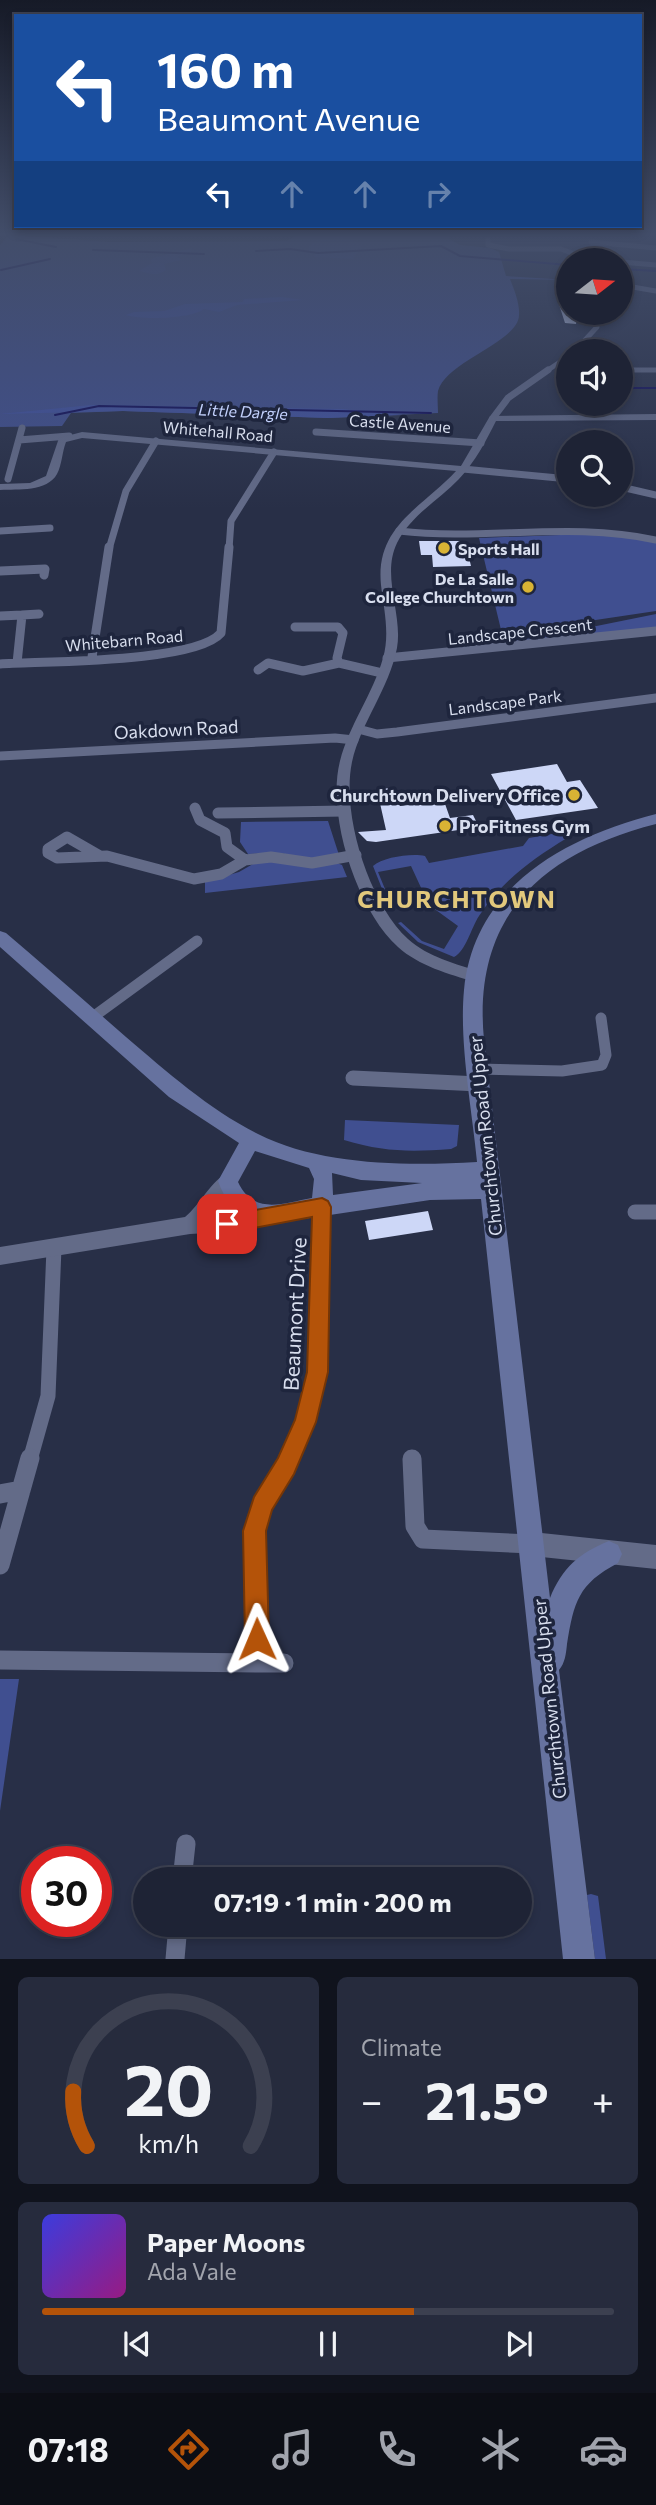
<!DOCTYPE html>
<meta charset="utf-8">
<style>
:root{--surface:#1e2335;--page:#262b3d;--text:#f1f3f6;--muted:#a1a4ad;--line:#3c4050;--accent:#b45309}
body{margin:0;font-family:Commissioner,sans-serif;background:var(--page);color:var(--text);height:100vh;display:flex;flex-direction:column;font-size:26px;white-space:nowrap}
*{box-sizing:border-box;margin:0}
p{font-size:23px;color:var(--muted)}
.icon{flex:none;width:38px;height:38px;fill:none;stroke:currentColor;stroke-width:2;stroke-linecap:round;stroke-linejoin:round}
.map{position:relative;height:1959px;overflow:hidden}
.details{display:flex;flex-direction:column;gap:18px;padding:18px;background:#10131d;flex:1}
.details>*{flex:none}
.banner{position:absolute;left:14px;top:14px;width:628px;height:214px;border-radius:0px;box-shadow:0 4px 10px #0003,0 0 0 2px var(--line);background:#1a4fa0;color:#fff;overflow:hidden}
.needle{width:46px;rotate:73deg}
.buttons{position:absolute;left:556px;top:248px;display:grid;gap:14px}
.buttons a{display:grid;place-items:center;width:77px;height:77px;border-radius:50%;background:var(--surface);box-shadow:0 4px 10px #0003,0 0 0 2px var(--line);font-size:35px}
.speed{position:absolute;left:21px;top:1846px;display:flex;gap:14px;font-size:35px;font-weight:700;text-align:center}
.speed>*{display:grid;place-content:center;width:91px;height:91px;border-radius:50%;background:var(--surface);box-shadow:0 4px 10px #0003,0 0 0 2px var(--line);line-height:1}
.speed .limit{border:10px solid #d22;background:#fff;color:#111}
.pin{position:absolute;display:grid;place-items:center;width:60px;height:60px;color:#fff;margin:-30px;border-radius:14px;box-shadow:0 4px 10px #0006}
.me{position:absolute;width:77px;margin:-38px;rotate:359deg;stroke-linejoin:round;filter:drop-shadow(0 0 5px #0008)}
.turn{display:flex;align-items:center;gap:24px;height:147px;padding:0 28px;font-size:32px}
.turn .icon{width:91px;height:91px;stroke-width:2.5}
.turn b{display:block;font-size:49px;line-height:60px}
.lanes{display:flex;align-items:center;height:66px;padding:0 28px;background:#0003;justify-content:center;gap:35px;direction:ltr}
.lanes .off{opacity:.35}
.big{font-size:52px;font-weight:700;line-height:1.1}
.details .widget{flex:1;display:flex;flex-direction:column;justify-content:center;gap:10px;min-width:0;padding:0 24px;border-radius:10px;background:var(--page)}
.details .dial{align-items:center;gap:0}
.dial svg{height:182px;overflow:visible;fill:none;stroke:var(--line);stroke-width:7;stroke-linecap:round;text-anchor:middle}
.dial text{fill:var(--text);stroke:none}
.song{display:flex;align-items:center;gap:21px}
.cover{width:84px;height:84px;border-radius:10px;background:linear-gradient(135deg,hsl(240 70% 55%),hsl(310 70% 35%))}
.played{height:7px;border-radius:4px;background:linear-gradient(90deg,var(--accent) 65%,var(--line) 65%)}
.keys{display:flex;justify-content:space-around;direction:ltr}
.heat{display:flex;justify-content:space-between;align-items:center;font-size:38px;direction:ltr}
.details .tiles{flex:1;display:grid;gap:18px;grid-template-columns:1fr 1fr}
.widget:last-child{grid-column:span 2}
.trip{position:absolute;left:133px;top:1867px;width:399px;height:70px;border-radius:35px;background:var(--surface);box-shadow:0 4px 10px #0003,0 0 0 2px var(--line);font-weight:700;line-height:70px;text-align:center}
.tab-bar{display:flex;height:112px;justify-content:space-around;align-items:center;background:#0c0e15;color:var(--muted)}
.tab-bar .icon{width:49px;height:49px}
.tab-bar .active{color:var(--accent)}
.tab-bar b{font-size:32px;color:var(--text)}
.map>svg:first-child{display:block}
.green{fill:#404f90}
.forest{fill:#4152a1}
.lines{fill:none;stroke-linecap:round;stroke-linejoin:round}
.stream{stroke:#0e0b58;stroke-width:2}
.building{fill:#cdd7f7}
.minor-far5{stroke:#636b88;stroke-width:5}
.minor-far4{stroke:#636b88;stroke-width:7}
.minor-far3{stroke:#636b88;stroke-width:9}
.minor-far2{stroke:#636b88;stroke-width:11}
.minor-far1{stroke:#636b88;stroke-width:15}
.minor{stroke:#636b88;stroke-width:19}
.tertiary{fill:#636b88;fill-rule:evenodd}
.secondary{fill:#66729f;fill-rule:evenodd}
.route{fill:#b45309;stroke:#753606;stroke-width:2}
.poi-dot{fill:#d9b334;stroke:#1e253d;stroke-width:2.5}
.labels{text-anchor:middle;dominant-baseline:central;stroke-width:7;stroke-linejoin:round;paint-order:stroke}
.far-water-label{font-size:16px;font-style:italic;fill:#c2d0fc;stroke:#1e253d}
.far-street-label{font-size:16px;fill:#d8deee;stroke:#1e253d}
.far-poi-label{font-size:16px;font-weight:bold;fill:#d8deee;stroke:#1e253d;text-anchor:start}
.street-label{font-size:18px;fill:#d8deee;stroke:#1e253d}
.poi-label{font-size:18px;font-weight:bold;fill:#d8deee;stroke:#1e253d;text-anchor:end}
.near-street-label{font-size:21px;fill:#d8deee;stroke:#1e253d}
.district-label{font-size:24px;font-weight:bold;letter-spacing:2px;fill:#e2c87c;stroke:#1e253d}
</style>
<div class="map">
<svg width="656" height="1959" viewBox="0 0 656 1959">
<rect width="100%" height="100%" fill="#282f47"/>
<path class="green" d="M 9,235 L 110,242 L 287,241 L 297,235 L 449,235 L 449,239 L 460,245 L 490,248 L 499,252 L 506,276 L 569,280 L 510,279 C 514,289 520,304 519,315 C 519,342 446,361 438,391 C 437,398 438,406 438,413 L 328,418 L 123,411 L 71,413 L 62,426 L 0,427 L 0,245 Z
M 612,533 L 656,542 L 656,611 L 502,634 L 479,538 Z
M 656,614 L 656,629 L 490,643 L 542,637 Z
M 328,821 L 339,855 L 310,859 L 280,853 L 248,854 L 240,842 L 241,822 Z
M 563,832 L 567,838 C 531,860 502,881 479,916 C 471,928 466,951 454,957 L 418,942 L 398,923 L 401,922 L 422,941 L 444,949 L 458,926 L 429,905 L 411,866 L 378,872 L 394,911 L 390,909 L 373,866 C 383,857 412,853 425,856 L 429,863 L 523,846 L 529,838 Z
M 258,861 L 337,863 L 342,865 L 347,877 L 205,893 L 205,882 L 239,872 Z
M 345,1120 L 459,1125 L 457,1146 L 451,1149 C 410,1152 384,1152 344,1140 Z
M 0,1679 L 19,1679 L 0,1811 Z
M 591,1894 L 598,1896 L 606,1959 L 595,1959 L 587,1895 Z"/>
<path class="forest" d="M 343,237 L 360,243 L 361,247 L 353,259 L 314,257 L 316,252 L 309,251 L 309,245 L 320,240 Z
M 192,248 L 191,252 L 177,257 L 182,260 L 164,264 L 166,270 C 156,277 149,273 139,271 L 152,263 L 150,261 L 153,258 Z
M 282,297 L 303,300 L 237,305 L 219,312 L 204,309 C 192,319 141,320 126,315 L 134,312 L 164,311 L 185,304 L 243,302 L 244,299 Z
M 91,405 L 342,409 L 402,415 L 328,418 L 123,411 L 0,414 Z"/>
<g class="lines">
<path class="stream" d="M 16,239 L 56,247
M 93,250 L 204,254
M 256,251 L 290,249 L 318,253 L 441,246 L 460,256 L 569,265
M 621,269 L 656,271
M 1,270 L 50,259
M 621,388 L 656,388
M 55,415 L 99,406 L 431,413"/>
</g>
<path class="building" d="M 555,292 L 567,292 L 569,313 L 576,313 L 577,317 L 576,324 L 565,323 Z
M 419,541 L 465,541 L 471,566 L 433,567 L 432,555 L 421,555 Z
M 557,764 L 567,782 L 580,780 L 598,808 L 516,820 L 491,774 Z
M 395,787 L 400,806 L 444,801 L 450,818 L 473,815 L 479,827 L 376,842 L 367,841 L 358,832 L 386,830 L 377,790 Z
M 428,1211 L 433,1230 L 369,1240 L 365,1221 Z"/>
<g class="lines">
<path class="minor-far5" d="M 488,240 L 488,245 L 509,249 L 561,249 L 593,261
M 591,242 L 656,248
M 621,262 L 656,265
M 621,285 L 656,291
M 574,352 L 597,327 L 594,313
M 621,370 L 656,370
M 545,372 L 569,356"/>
<path class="minor-far4" d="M 493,418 L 508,398 L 548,370
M 316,432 L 481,443
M 19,440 L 69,436
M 463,469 L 569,479
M 8,479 L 22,428
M 621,487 L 656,495
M 0,531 L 50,528
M 399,531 C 485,541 571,521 656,540
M 109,549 L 126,491 L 156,441
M 229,549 L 231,521 L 274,452"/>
<path class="minor-far3" d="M 0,571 L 45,569 L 44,575
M 22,615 L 39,614
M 0,616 L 22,615 L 17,663
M 295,627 L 338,627 L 343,633 L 337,658 L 339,663 L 382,673
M 92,657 L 109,547
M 387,658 L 656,631
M 0,664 C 44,661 195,663 221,633 L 229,547
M 258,670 L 268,663 L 303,671 L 339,663
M 358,729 L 377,734 L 397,732 L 656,698
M 0,756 L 335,738 L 354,740"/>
<path class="minor-far2" d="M 195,808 L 200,820 L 225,833 L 227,847 L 245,860 L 271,857 L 312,863 L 356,855
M 218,813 L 344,811
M 100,856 L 67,837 L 48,849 L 48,853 L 57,858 L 107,856 L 194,879 L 221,874 L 245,860
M 93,1017 L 197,941
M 478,1069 L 562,1071 L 602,1065 L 606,1055 L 601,1018"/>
<path class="minor-far1" d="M 353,1078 L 479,1084
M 635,1212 L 656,1212
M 30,1460 L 48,1396 L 54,1248
M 289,1460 L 306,1422 L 318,1372 L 322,1207"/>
<path class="minor" d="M 412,1459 L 415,1526 L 423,1539 L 532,1544
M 0,1494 L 21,1490
M 0,1565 L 30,1458
M 0,1660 L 256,1663 L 254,1531 L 262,1505 L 289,1458
M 256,1663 L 284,1663
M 182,1880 L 186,1844
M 175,1959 L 178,1925"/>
<path class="tertiary" d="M 656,414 L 656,420 L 496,421 C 486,441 475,462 459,479 C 439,500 410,516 397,543 C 381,576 403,614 397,648 C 389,689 361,722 352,762 C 341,814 369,903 408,939 C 428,957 456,964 481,972 L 483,976 L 481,980 L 475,982 C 449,974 419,966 398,947 C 357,910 326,815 340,761 C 349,725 373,694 383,658 C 390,634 384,610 381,585 C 375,526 422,508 456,471 L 82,438 L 66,442 C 62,452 62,465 57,474 C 47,492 18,489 0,490 L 0,484 L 30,483 L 46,476 L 59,438 L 82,432 L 461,466 L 490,416 Z
M 228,1173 L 235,1175 L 237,1181 L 212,1216 L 263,1206 L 270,1209 L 272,1215 L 270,1221 L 227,1232 L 190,1234 L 0,1265 L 0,1247 L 185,1217 C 199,1206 213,1178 228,1173 Z
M 532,1532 L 656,1545 L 656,1569 L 532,1556 L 524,1552 L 520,1544 L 524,1536 Z"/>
<path class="secondary" d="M 656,814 L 656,824 C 542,853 472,916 484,1040 L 550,1598 C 562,1568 579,1553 609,1541 L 618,1545 L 622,1554 L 618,1563 C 578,1584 574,1602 567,1644 C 566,1654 565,1663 559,1670 L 595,1959 L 563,1959 L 481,1199 L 430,1200 L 263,1225 C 238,1216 227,1205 218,1181 L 239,1143 L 169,1097 L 0,947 L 0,931 L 6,933 C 46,967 86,1002 126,1037 C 167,1072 210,1110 258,1134 C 321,1166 409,1166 477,1162 C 472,1109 459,1043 464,990 C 474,886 566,837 656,814 ZM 255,1151 L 309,1168 L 314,1179 L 312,1198 C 283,1203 254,1216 238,1182 ZM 332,1173 L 361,1180 L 422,1183 L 333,1195 Z"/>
</g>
<linearGradient id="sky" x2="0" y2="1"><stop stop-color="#161a27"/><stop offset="0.46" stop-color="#424d69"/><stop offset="1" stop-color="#424d69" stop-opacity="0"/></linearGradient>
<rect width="656" height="509" fill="url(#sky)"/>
<path class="route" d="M 322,1198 L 328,1201 L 331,1207 L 328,1372 L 316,1422 L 294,1474 L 272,1510 L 266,1531 L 269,1639 L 266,1648 L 257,1651 L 248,1648 L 245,1639 L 243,1531 L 254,1497 L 278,1458 L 295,1420 L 307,1372 L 312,1217 L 227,1233 L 220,1230 L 217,1224 L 220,1218 L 227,1215 Z"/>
<g class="poi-dot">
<circle cx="444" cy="548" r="7"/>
<circle cx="528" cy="587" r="7"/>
<circle cx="574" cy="795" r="7"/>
<circle cx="445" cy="826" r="7"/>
</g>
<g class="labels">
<g class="far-water-label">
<text transform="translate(243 411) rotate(3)">Little Dargle</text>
</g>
<g class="far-street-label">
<text transform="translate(400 423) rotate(4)">Castle Avenue</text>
<text transform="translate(218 431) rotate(5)">Whitehall Road</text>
<text transform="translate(520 631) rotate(-6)">Landscape Crescent</text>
<text transform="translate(124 640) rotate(-5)">Whitebarn Road</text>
<text transform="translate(505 702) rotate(-7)">Landscape Park</text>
</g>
<g class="far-poi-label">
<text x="458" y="548">Sports Hall</text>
<text x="514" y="578" text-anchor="end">De La Salle<tspan x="514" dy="18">College Churchtown</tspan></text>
</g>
<g class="street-label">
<text transform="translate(176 729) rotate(-3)">Oakdown Road</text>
<text transform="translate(485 1136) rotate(-96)">Churchtown Road Upper</text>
<text transform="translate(549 1699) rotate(-96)">Churchtown Road Upper</text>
</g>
<g class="poi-label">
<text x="560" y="795">Churchtown Delivery Office</text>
<text x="459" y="826" text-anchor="start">ProFitness Gym</text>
</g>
<g class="near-street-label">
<text transform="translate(294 1314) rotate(-87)">Beaumont Drive</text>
</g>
<g class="district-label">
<text x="457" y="898">CHURCHTOWN</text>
</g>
</g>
</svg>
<div class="buttons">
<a><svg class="needle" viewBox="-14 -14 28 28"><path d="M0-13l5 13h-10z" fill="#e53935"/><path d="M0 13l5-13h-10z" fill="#a1a4ad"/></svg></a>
<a><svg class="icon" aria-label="sound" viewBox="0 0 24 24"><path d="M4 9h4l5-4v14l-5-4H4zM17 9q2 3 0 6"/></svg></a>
<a><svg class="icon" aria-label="search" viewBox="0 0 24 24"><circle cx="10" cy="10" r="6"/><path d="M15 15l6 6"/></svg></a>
</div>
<div class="speed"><div class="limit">30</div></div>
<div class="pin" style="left:227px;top:1224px;background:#d93025"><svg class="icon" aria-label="arrive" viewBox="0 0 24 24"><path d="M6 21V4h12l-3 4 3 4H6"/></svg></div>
<svg class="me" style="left:257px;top:1639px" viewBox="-20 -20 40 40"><path d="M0-17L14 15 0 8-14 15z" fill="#b45309" stroke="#fff" stroke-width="4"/></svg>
<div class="trip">07:19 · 1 min · 200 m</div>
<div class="banner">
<div class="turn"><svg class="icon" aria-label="left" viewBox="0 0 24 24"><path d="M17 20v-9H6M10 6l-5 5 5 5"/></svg><div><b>160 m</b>Beaumont Avenue</div></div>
<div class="lanes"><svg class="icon" aria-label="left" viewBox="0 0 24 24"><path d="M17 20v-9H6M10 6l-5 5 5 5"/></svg><svg class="icon off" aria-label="ahead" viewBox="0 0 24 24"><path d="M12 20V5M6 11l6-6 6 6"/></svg><svg class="icon off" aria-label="ahead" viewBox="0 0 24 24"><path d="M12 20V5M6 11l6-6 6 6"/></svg><svg class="icon off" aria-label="right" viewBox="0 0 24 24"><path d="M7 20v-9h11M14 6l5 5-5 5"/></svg></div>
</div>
</div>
<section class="details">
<div class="tiles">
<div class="widget dial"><svg viewBox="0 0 100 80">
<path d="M14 69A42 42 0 1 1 86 69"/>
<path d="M14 69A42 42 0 0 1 8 45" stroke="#b45309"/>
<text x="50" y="56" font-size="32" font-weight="700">20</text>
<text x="50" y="72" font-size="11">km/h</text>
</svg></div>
<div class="widget"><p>Climate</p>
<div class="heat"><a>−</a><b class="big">21.5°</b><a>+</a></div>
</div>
<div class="widget">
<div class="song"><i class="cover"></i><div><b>Paper Moons</b><p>Ada Vale</p></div></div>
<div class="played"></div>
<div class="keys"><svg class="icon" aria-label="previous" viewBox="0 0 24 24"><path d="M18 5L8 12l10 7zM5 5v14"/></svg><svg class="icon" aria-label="pause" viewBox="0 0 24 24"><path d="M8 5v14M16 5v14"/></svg><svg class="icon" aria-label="next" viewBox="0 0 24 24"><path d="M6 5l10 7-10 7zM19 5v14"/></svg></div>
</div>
</div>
</section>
<nav class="tab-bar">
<b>07:18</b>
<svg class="icon active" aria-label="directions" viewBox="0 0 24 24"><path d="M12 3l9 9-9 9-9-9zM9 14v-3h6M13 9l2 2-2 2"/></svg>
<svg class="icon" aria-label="music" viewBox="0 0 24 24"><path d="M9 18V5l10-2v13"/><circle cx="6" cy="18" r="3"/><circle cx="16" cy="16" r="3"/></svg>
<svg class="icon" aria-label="phone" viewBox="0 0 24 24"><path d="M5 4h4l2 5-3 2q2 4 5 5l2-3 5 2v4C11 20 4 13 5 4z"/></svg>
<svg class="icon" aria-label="climate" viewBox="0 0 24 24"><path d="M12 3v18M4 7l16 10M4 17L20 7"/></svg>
<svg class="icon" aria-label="car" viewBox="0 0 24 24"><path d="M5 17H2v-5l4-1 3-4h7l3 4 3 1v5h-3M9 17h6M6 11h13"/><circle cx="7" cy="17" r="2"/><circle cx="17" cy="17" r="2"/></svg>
</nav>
